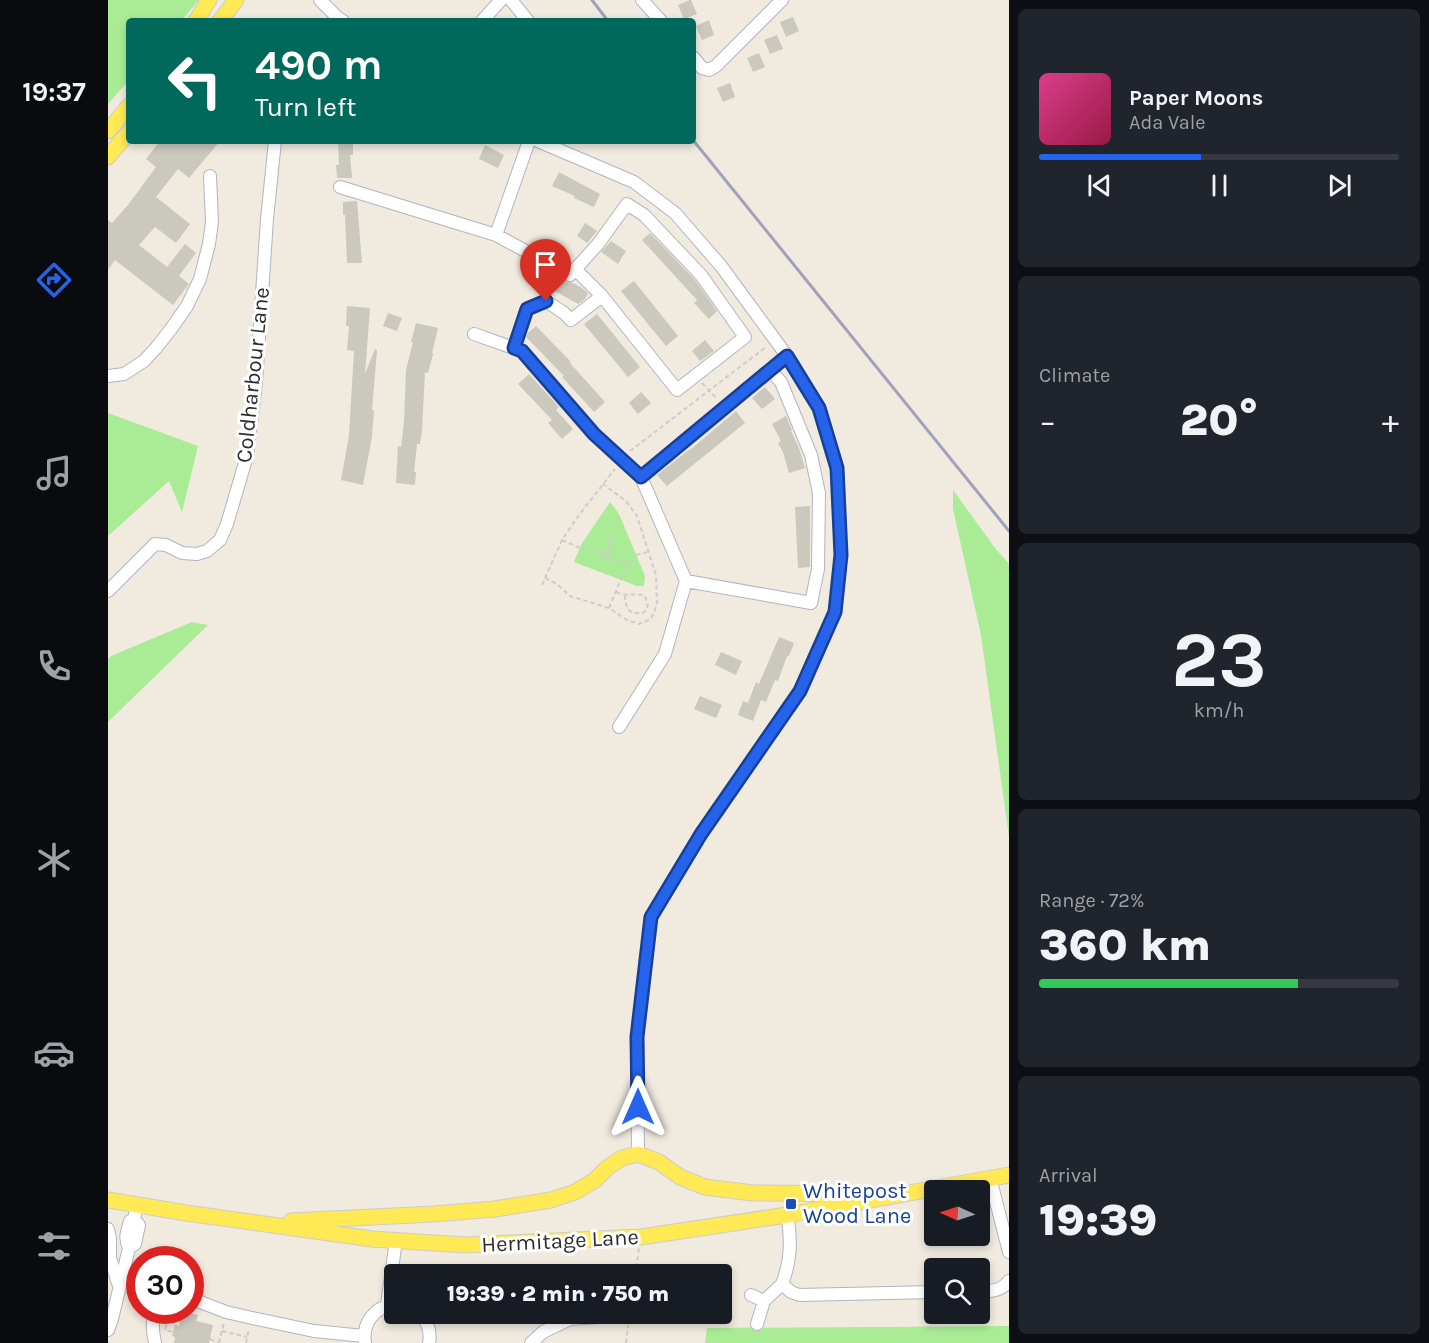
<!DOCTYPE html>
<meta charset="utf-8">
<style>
:root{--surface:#171b24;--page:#20242c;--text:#f1f3f6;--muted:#9ea1a6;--line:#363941;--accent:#2563eb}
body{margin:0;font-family:Karla,sans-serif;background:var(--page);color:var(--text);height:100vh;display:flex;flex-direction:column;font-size:22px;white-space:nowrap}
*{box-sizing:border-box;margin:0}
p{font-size:20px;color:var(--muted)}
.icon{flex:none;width:33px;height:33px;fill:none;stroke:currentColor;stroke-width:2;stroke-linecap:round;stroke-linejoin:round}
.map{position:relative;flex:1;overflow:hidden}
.panel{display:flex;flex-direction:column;gap:9px;padding:9px;background:#0d0f14;width:420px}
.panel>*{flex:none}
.hud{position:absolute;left:18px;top:18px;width:570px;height:126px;border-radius:6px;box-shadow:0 3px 9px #0003;background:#00695c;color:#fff;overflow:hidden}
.needle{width:39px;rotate:273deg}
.tools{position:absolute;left:816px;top:1180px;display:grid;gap:12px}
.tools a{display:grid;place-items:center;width:66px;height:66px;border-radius:6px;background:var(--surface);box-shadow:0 3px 9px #0003;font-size:30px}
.speed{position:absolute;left:18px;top:1246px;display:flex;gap:12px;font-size:30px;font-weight:700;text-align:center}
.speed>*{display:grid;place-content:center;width:78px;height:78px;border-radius:50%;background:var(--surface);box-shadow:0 3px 9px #0003;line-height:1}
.speed .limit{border:9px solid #d22;background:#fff;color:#111}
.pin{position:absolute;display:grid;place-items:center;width:51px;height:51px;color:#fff;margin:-62px -26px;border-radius:50% 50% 50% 0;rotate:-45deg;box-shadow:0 0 6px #0007}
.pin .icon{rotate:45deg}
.me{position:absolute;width:66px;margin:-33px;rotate:0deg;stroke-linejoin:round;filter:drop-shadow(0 0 4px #0008)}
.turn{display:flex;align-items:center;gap:21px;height:126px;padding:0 30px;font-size:27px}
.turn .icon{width:78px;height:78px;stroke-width:2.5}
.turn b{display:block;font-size:42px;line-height:51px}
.big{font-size:45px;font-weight:800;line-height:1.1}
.panel .tile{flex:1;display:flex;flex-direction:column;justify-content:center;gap:9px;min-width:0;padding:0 21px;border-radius:9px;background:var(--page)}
.panel .dial{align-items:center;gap:0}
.dial b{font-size:78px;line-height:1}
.song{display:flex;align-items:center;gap:18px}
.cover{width:72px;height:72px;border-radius:9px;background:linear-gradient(135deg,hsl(330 70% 55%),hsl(340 70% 35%))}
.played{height:6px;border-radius:3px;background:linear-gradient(90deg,var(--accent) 45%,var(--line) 45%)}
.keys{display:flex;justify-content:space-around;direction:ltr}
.heat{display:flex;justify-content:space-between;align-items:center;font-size:33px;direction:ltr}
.charge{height:9px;border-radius:4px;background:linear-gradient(90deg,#34c759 72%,var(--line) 0)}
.trip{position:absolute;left:276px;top:1264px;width:348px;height:60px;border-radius:6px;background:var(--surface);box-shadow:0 3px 9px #0003;font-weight:800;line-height:60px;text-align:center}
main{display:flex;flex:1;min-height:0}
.dock{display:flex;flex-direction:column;width:108px;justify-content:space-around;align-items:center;background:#090b0e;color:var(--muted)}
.dock .icon{width:42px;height:42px}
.dock .on{color:var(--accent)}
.dock b{font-size:27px;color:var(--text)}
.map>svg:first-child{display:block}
.green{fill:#aaec96}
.building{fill:#cbc8bd}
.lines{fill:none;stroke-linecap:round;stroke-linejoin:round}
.minor-casing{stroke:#b3b3c2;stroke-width:14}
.major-casing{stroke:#cdcdcd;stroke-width:17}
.path{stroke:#cdcdcd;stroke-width:2;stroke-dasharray:4.5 3;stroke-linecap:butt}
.minor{stroke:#fff;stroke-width:12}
.major{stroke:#ffe955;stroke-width:15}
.rail{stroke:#a0a1ba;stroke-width:3}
.route-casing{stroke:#184099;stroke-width:15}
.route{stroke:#2563eb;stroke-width:10}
.transit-dot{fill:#1a4fb4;stroke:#fff;stroke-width:2}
.labels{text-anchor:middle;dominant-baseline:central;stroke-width:6;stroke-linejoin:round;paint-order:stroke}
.street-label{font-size:22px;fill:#2d2d2d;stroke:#fff}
.transit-label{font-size:22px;fill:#164399;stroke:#fff;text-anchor:start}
</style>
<main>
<nav class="dock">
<b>19:37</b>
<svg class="icon on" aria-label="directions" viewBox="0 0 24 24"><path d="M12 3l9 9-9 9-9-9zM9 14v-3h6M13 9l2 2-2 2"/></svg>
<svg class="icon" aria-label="music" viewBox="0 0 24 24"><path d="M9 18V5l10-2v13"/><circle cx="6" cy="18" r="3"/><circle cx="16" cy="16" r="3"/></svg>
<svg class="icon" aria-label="phone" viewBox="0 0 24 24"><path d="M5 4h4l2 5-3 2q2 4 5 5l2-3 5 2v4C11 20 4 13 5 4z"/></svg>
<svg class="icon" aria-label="climate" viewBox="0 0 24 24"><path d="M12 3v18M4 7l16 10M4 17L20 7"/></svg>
<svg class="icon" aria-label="car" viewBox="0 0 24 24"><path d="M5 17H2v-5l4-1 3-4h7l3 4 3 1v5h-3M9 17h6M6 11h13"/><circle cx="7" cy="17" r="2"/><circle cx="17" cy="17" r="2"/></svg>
<svg class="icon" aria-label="filters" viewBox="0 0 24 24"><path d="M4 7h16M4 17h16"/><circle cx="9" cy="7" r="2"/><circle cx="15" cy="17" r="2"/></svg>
</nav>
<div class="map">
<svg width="901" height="1343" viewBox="0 0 901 1343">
<rect width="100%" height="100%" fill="#f0eadf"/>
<path class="green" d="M 0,0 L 91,0 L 73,21 L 21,21 L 21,80 L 0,104 Z
M 0,413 L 90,446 L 74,512 L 61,481 L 0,536 Z
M 845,490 L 887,548 L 901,564 L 901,837 L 873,635 L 845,509 Z
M 502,502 L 511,514 L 537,576 L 536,586 L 529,586 L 466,562 L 473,545 Z
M 84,622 L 100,625 L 0,722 L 0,659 L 3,656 Z
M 901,1326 L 901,1343 L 597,1343 L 599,1328 Z"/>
<path class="building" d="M 582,0 L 583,0 L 589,14 L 576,19 L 570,5 Z
M 685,17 L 691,31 L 678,37 L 672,22 Z
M 601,20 L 606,35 L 594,40 L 588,26 Z
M 669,35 L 675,49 L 662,54 L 656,40 Z
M 651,53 L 657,67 L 645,72 L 639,58 Z
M 622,83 L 627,97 L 615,102 L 609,88 Z
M 52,141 L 112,141 L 81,178 L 70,169 L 48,197 L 82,224 L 68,243 L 47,227 L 31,245 L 59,267 L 77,244 L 88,253 L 71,276 L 81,284 L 65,305 L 7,260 L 0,270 L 0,220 L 4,223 L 20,205 L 48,167 L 38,159 Z
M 245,141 L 245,155 L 242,155 L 244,178 L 229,178 L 228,165 L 231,165 L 230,142 Z
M 377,145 L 396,155 L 390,168 L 371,159 Z
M 451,172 L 492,194 L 486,207 L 466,198 L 467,196 L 444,186 Z
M 249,201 L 254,263 L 239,263 L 237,215 L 235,215 L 235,202 Z
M 477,223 L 489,231 L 479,243 L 469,236 Z
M 542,233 L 587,280 L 609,311 L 601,319 L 586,303 L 589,300 L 534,240 Z
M 503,241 L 518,251 L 510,264 L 493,252 Z
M 451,279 L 459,282 L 465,283 L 474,288 L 480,293 L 477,299 L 470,304 L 445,290 Z
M 526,281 L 570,336 L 558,346 L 513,291 Z
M 239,306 L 262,308 L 257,374 L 267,349 L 269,350 L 264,410 L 266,410 L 264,437 L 255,485 L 233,480 L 241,435 L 246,351 L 239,350 L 241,326 L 238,326 Z
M 280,313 L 294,318 L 289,331 L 275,326 Z
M 489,314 L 532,367 L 520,377 L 476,324 Z
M 308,323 L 330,328 L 324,353 L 325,354 L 320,373 L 317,372 L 314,431 L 312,444 L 309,444 L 306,472 L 308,472 L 307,485 L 288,483 L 290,446 L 293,447 L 296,422 L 298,370 L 305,342 L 303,342 Z
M 428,326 L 463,362 L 462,363 L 497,402 L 486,412 L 454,377 L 456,376 L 418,337 L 420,333 Z
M 597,340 L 606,351 L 592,361 L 584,351 Z
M 421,374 L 451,407 L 448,410 L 465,429 L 454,439 L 440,423 L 444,420 L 410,384 Z
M 657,387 L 667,399 L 654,409 L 644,398 Z
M 533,392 L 543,403 L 530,414 L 521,403 Z
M 628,411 L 637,423 L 559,486 L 549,475 L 582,449 L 582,450 Z
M 678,416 L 684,430 L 683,431 L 691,448 L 697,468 L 681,473 L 675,452 L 670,443 L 673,441 L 664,424 Z
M 702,506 L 702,567 L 690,568 L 687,507 Z
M 671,637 L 686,643 L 681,656 L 679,656 L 670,681 L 667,680 L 658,702 L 653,700 L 645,721 L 630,715 L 635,701 L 640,703 L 648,682 L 651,684 Z
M 613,652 L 634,661 L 628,675 L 607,665 Z
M 592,696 L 614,705 L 608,718 L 586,709 Z
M 75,1311 L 90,1315 L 88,1321 L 105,1325 L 101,1343 L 66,1343 L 67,1337 L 64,1336 L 67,1325 L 71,1326 Z"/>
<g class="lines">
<defs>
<path id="minor" d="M 212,0 L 229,17 L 235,21
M 403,0 L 420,21
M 534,0 L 553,21
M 374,21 L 393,0
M 585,57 L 594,68 L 601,70 L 608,66 L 674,0
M 430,141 L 526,182 L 567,213 L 613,266 L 679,356 L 711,408 L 729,468 L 733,555 L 727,612 L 692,691 L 593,834 L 543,917 L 529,1037 L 530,1154
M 232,187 L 388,235 L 462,275 L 490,244 L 519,204 L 536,215 L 593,275 L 637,337 L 569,390 L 494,296 L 463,320 L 456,313 L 438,301 L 419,309 L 406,348
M 388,235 L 421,141
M 467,269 L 494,296
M 366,334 L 414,351 L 486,434 L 533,477
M 0,376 L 16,374 L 36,361 L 48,348 L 63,329 L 79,306 L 92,279 L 101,244 L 104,222 L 102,176
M 578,581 L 533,477 L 679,356
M 0,591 L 47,544 L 58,545 L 74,553 L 89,554 L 99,551 L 112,540 L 119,524 L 139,456 L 148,383 L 159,219 L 167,141
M 511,727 L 557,654 L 578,581 L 703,603 L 710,569 L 711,493 L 703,455 L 673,382 L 662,370
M 882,1178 L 901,1252
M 679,1215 C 684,1239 683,1261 674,1284 L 683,1292 L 691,1295 L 826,1292
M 0,1229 L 2,1239 L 2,1258 L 11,1286
M 21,1248 L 27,1244 L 31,1225 L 26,1219
M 13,1278 L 32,1284
M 872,1292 C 884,1291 893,1291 901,1281
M 643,1295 L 656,1301
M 82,1298 L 118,1312 L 144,1318 L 206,1331 L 256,1336
M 279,1305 L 288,1240
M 47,1311 C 44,1322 44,1331 47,1342
M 312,1314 C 320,1322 323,1332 321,1343
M 649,1324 L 656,1301 L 674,1284
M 0,1330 L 4,1319 L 21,1248 C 16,1238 19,1232 22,1221 L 26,1219 L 29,1205
M 257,1343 C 254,1324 266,1307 285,1305
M 423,1343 L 435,1332 L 462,1319 L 517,1315"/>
<path id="major" d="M 88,21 L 101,0
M 112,21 L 128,0
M 0,131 L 21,106
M 0,157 L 21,132
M 0,1200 L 78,1213 L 264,1239 L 357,1245 L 533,1237 L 679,1215 L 901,1175
M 183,1221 L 326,1214 L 387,1209 L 443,1200 L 467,1192 L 487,1180 L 499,1168 L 514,1158 L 530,1154 L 551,1162 L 572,1177 L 597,1187 L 645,1193 L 757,1194"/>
</defs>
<use href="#minor" class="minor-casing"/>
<use href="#major" class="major-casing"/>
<path class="path" d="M 594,383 L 609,399
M 522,451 L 658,347
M 454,540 L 472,548 L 482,548 L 506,561 L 517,563 L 522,567
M 501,549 L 500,544 L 502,536
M 493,554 L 501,549 L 503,555 L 502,558
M 437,578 L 449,584 L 462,596 L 501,608 L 519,620 L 531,624 L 543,619 L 549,605 L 548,575 L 529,516 L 518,501 L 495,484
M 434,585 L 454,540 L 471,515 L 507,469
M 508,592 C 520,597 524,593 536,595 C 540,602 542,607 535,613 L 524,613 C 518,608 517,603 517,596
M 501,608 L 513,579 L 522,567 L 528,555 L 539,552
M 527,1275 L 531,1248
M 63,1311 L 57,1330 L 65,1332
M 114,1331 L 139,1337
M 102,1339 L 110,1342
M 111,1343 L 116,1322
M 138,1343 L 141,1328
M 518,1343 L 520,1325"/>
<use href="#minor" class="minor"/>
<use href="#major" class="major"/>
<path class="rail" d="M 484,0 L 500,21
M 585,140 L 901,531"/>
</g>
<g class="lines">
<defs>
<path id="route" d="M 438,301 L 419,309 L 406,348 L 414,351 L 486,434 L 533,477 L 679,356 L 711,408 L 729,468 L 733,555 L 727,612 L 692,691 L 593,834 L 543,917 L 529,1037 L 530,1107"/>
</defs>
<use href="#route" class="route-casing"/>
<use href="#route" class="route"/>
</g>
<rect class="transit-dot" x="677" y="1198" width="12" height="12" rx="3"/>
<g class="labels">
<g class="street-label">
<text transform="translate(145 375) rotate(-84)">Coldharbour Lane</text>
<text transform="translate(452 1241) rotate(-3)">Hermitage Lane</text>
</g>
<g class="transit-label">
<text x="695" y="1191">Whitepost<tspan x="695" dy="25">Wood Lane</tspan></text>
</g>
</g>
</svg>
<div class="tools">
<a><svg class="needle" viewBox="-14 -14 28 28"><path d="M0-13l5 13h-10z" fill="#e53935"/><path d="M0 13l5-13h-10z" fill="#9ea1a6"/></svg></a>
<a><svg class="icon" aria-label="search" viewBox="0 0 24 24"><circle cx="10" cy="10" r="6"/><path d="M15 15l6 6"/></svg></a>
</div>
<div class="speed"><div class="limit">30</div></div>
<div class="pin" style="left:438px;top:301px;background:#d93025"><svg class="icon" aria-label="arrive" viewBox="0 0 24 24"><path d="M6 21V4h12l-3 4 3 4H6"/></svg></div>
<svg class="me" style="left:530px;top:1107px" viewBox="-20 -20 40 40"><path d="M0-17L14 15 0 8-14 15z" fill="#2563eb" stroke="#fff" stroke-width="4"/></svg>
<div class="trip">19:39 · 2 min · 750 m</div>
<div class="hud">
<div class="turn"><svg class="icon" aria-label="left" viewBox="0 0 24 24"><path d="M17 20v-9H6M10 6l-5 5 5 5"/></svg><div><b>490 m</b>Turn left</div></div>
</div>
</div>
<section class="panel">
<div class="tile">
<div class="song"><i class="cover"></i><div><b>Paper Moons</b><p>Ada Vale</p></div></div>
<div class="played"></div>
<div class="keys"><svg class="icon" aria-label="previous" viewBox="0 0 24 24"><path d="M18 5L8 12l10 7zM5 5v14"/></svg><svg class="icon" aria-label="pause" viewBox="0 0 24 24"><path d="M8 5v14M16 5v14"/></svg><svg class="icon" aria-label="next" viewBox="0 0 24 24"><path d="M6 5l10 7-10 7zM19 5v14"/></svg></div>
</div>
<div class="tile"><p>Climate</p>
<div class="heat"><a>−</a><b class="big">20°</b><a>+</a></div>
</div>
<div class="tile dial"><b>23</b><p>km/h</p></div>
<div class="tile"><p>Range · 72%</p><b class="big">360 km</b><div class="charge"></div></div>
<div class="tile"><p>Arrival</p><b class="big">19:39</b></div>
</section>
</main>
